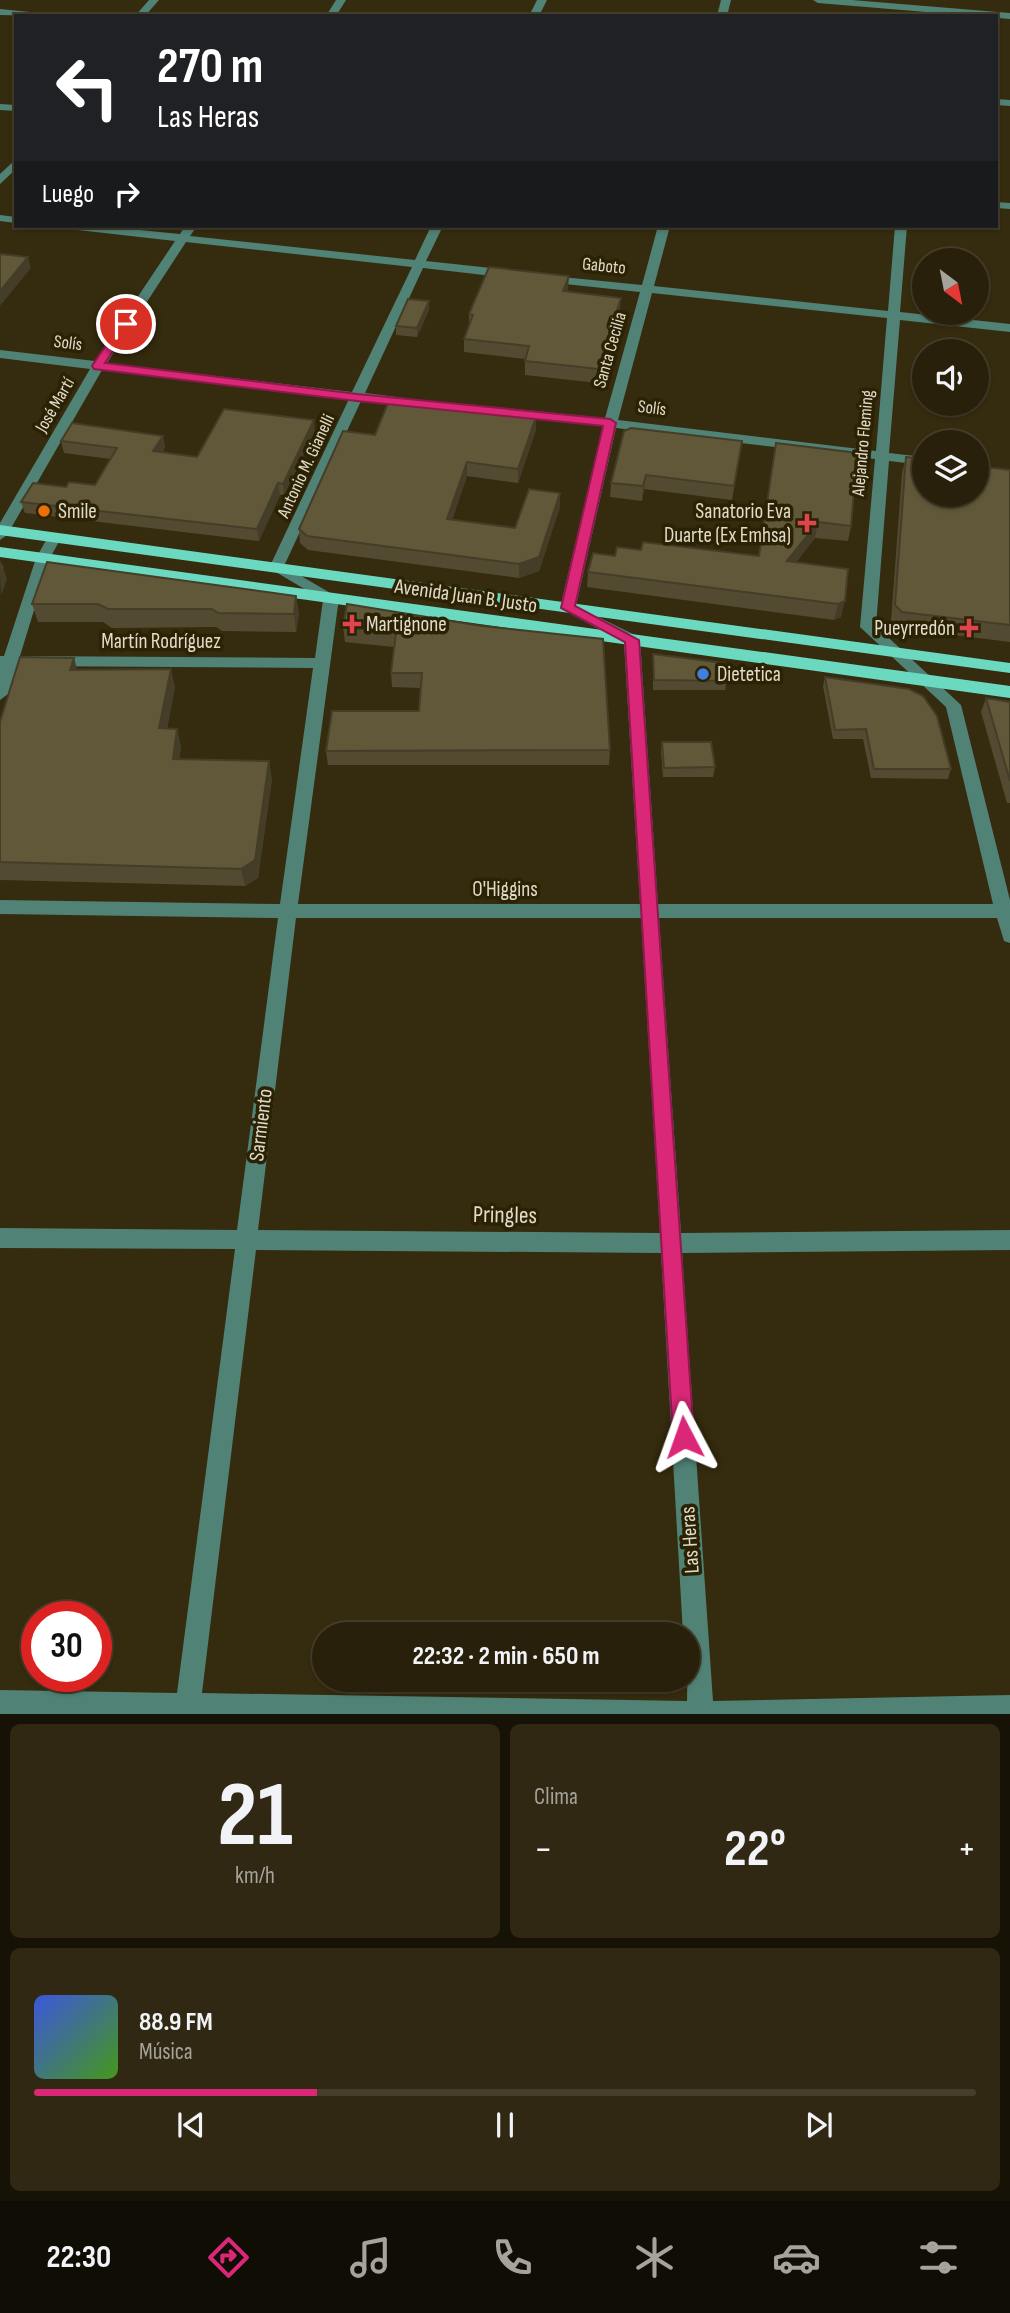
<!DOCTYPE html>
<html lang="es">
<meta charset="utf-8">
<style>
:root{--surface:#28200a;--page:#302813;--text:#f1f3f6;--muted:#a5a39c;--line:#443e2b;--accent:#db2777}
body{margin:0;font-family:"Sofia Sans Condensed",sans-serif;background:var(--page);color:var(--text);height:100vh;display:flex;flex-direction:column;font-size:26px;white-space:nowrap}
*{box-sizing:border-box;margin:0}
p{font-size:23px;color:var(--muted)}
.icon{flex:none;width:38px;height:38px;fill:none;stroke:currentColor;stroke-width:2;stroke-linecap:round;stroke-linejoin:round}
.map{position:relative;height:1714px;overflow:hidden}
.side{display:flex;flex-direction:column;gap:10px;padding:10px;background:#161206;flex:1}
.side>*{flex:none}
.top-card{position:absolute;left:14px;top:14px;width:984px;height:214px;border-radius:0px;box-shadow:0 2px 5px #0004,0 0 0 2px var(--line);background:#202124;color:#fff;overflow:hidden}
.needle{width:46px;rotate:148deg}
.buttons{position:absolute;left:912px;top:248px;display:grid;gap:14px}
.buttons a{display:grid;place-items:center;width:77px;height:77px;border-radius:50%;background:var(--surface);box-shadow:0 2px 5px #0004,0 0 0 2px var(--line);font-size:35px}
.speed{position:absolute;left:21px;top:1601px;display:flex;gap:14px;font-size:35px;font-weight:700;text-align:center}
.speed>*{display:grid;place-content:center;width:91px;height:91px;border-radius:50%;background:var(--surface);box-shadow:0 2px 5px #0004,0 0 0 2px var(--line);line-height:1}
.speed .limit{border:10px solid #d22;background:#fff;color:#111}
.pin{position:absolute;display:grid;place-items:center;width:60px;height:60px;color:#fff;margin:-30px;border:4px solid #fff;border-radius:50%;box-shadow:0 2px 7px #0007}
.me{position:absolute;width:77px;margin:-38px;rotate:356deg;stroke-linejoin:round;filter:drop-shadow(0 0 5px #0008)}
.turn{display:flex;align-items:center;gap:24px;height:147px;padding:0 28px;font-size:32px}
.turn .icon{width:91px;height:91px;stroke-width:2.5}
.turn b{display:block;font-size:49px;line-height:60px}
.then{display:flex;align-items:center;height:66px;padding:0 28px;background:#0003;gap:14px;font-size:26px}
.big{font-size:52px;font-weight:700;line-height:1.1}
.side .tile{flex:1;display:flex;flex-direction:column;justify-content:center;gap:10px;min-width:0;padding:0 24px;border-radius:10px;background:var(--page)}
.side .dial{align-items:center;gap:0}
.dial b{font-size:91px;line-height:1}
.song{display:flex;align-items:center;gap:21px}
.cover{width:84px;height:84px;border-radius:10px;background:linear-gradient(135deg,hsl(230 70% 55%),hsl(100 70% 35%))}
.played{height:7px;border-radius:4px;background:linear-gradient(90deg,var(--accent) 30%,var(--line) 30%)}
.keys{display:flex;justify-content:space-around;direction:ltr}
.heat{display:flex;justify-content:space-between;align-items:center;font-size:38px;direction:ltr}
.side .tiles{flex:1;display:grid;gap:10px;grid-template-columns:1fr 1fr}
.tile:last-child{grid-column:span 2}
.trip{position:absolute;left:312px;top:1622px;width:388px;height:70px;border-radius:35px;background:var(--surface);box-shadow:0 2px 5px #0004,0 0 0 2px var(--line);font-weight:700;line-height:70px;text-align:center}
.menu{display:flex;height:112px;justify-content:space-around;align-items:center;background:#100d04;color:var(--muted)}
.menu .icon{width:49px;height:49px}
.menu .on{color:var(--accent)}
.menu b{font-size:32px;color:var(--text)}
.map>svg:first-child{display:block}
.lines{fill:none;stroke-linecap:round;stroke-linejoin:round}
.minor{fill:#508276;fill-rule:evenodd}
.major{fill:#6ad9c0;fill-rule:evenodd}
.wall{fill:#534b31}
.shaded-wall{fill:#443d28}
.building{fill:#615739;stroke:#443d28;stroke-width:2}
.route{fill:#db2777;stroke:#8e194d;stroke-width:2}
.food-dot{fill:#e8710a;stroke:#2b2204;stroke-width:2.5}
.health-dot{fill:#e0444e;stroke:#2b2204;stroke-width:2.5}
.shop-dot{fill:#3f7fe0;stroke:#2b2204;stroke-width:2.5}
.labels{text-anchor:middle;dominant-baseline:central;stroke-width:7;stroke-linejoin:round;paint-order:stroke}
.far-street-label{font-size:18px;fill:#e0dbca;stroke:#2b2204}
.poi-label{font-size:21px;fill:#e0dbca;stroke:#2b2204;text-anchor:start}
.street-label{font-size:21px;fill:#e0dbca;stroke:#2b2204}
.near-street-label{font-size:24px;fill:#e0dbca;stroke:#2b2204}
</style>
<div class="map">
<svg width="1010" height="1715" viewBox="0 0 1010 1715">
<rect width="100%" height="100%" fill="#352b0e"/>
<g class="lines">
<path class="minor" d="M 149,0 L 159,0 L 145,16 L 135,16 Z
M 336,0 L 346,0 L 336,16 L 326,16 Z
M 537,0 L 547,0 L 539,16 L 529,16 Z
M 721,0 L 731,0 L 727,16 L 717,16 Z
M 813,0 L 852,0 L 1010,13 L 1010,19 L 818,3 Z
M 0,9 L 40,13 L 45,16 L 0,15 Z
M 996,99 L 1010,100 L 1010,106 L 996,105 Z
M 0,104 L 16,105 L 16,111 L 0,110 Z
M 16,159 L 16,169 L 0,184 L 0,174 Z
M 996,202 L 1010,203 L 1010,209 L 996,208 Z
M 0,215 L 16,217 L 16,223 L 0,221 Z
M 63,226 L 99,226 L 180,234 L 185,226 L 197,226 L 190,236 L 415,260 L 431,226 L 443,226 L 426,261 L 511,270 L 517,274 L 511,278 L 423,268 L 365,393 L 413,399 L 420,403 L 413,407 L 361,401 L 284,566 L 339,598 L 298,904 L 640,904 L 624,643 L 560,608 L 603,426 L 465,412 L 458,408 L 465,404 L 605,418 L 640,292 L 546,282 L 540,278 L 542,275 L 642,285 L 658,226 L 670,226 L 654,286 L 888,311 L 895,226 L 907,226 L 900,312 L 1010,324 L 1010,332 L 900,320 L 889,453 L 924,457 L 924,465 L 889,461 L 876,626 L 961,705 L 1010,900 L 1010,943 L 1004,941 L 997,918 L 659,918 L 681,1233 L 1010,1230 L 1010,1250 L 682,1253 L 713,1701 L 1010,1695 L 1010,1715 L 0,1715 L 0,1690 L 177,1693 L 235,1249 L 0,1248 L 0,1228 L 237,1230 L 278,918 L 0,914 L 0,900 L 280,904 L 313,668 L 17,666 L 8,694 L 0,700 L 0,656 L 4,656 L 36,558 L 49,535 L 54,533 L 61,538 L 50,558 L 20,656 L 315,658 L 323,600 L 269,568 L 349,399 L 102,370 L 7,535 L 0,540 L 0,523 L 90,369 L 0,358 L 0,350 L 95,361 L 175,241 L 69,229 ZM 186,242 L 412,267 L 352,392 L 107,363 ZM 652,293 L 887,318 L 876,451 L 618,420 ZM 616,428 L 875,459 L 860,627 L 946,707 L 993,904 L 658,904 L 640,640 L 637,636 L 576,606 ZM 296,918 L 641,918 L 660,1233 L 258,1230 ZM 256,1250 L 661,1253 L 683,1634 L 688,1634 L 687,1701 L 202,1693 Z"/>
<path class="major" d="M 0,525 L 1010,663 L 1010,673 L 0,535 Z
M 0,547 L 1010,686 L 1010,698 L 0,557 Z"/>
</g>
<path class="wall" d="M 568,289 L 567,292 L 620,311 L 598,383 L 525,375 L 525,359 L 464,352 L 464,339 L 469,325 L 469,314 Z
M 429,310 L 417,337 L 396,335 L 396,326 Z
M 536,430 L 518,483 L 467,476 L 452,519 L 515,528 L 560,507 L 539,571 L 519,578 L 308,550 L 300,543 L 299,529 L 375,435 Z
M 315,431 L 284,495 L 280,495 L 259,541 L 25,513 L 21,502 L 66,487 L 95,485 L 111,459 L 64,453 L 61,441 L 163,436 L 165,447 L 162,453 L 197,457 Z
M 742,441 L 732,500 L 644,489 L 642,501 L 610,497 L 611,483 Z
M 776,443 L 851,526 L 848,541 L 815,538 L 796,562 L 848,569 L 841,617 L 834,620 L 587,587 L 588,572 L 615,556 L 641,550 L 759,556 Z
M 906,457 L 1010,470 L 1010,642 L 898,628 L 891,621 L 902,473 Z
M 296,596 L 299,614 L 296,632 L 222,631 L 216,627 L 112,628 L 103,622 L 38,622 L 32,604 Z
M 347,604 L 610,750 L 609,765 L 328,765 L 326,751 L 419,711 L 420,688 L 392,687 L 391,673 L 394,647 L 345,642 L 343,627 Z
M 653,654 L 727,681 L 725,690 L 653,690 Z
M 77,669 L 175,687 L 167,729 L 177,729 L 181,747 L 179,759 L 272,779 L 258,878 L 245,886 L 0,880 L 0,722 Z
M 825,677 L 951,769 L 948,779 L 871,778 L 863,739 L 833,739 L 823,686 Z
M 986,698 L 1010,702 L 1010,803 L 1007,803 L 981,712 Z
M 662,742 L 715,767 L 713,777 L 663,777 L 661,752 Z"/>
<path class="shaded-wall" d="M 28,257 L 31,268 L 0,306 L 0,291 Z
M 569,276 L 568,289 L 563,304 L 563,291 Z
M 621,298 L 620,311 L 598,383 L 598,369 Z
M 429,301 L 429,310 L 417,337 L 417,328 Z
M 536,417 L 536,430 L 518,483 L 518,469 Z
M 314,420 L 315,431 L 284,495 L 283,484 Z
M 163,436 L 165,447 L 156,463 L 153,451 Z
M 467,462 L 467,476 L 448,533 L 447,519 Z
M 646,475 L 644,489 L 642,501 L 643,486 Z
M 278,483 L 280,495 L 259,541 L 257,529 Z
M 560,493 L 560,507 L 539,571 L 519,578 L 519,564 Z
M 818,522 L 815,538 L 785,577 L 787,561 Z
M 3,567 L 7,579 L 1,596 L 0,575 Z
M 296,596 L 299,614 L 296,632 L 294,614 Z
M 845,601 L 841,617 L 834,620 L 838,604 Z
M 74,658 L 79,676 L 70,670 Z
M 171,669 L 175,687 L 163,747 L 159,728 Z
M 177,729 L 181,747 L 177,777 L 173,759 Z
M 269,761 L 272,779 L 258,878 L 245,886 L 241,869 Z"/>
<path class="building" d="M 0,254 L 28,257 L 0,291 Z
M 489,267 L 569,276 L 563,291 L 621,298 L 598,369 L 525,361 L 529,346 L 464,339 L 473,315 L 469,314 Z
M 408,299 L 429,301 L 417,328 L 396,326 Z
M 390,398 L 536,417 L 518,469 L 467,462 L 447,519 L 515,528 L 529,489 L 560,493 L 539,557 L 519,564 L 307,536 L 299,529 L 343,431 L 375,435 Z
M 224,409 L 314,420 L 283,484 L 278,483 L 257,529 L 21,502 L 33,483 L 66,487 L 69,482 L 95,485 L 117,448 L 61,441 L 72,423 L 163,436 L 153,451 L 197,457 Z
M 631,428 L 742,441 L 734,486 L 646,475 L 643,486 L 611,483 L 624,431 Z
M 776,443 L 850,452 L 857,456 L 851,526 L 818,522 L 787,561 L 848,569 L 845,601 L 838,604 L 588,572 L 593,553 L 615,556 L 617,547 L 641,550 L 643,542 L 759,556 Z
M 906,457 L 924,459 L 924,495 L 976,495 L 976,466 L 1010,470 L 1010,625 L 902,612 L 895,605 Z
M 0,562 L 3,567 L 0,575 Z
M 47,562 L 296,596 L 294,614 L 218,613 L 212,609 L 108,609 L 98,604 L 32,604 Z
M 347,604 L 482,626 L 603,639 L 610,750 L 326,751 L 332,711 L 419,711 L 422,673 L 391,673 L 396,633 L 343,627 Z
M 653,654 L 724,663 L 727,681 L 654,680 Z
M 20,657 L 74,658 L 70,670 L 171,669 L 159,728 L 177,729 L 173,759 L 269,761 L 255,860 L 241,869 L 0,862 L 0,722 Z
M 825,677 L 909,689 L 923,696 L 937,716 L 951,769 L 874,769 L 866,729 L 835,730 Z
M 986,698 L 1010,702 L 1010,781 Z
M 662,742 L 711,742 L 715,767 L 664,768 Z"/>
<path class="route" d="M 126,320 L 132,324 L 105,363 L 357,394 L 610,419 L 616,423 L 575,606 L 639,640 L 694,1437 L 691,1445 L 684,1448 L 676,1445 L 673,1437 L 625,642 L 561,608 L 603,426 L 357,401 L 94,369 L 92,366 L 120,324 Z"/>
<circle class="food-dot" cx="44" cy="511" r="7"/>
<g class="health-dot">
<path d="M803.5 512.5h7v7h7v7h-7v7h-7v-7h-7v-7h7z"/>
<path d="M348.5 613.5h7v7h7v7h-7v7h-7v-7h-7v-7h7z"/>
<path d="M965.5 617.5h7v7h7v7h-7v7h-7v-7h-7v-7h7z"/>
</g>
<circle class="shop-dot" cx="703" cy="674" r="7"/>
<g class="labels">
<g class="far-street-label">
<text transform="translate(604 266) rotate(6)">Gaboto</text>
<text transform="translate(68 343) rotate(7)">Solís</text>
<text transform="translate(610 350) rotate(-74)">Santa Cecilia</text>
<text transform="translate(55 405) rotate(-60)">José Martí</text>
<text transform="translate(652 408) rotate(7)">Solís</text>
<text transform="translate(863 443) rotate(-85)">Alejandro Fleming</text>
<text transform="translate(306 466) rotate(-65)">Antonio M. Gianelli</text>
</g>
<g class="poi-label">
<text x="58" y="511">Smile</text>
<text x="791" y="511" text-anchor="end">Sanatorio Eva<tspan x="791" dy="24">Duarte (Ex Emhsa)</tspan></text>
<text x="366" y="624">Martignone</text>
<text x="955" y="628" text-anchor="end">Pueyrredón</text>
<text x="717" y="674">Dietetica</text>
</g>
<g class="street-label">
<text transform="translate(466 596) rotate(8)">Avenida Juan B. Justo</text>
<text x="161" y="641">Martín Rodríguez</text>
<text x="505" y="889">O'Higgins</text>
<text transform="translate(261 1125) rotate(-83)">Sarmiento</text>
<text transform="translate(690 1540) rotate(-94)">Las Heras</text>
</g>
<g class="near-street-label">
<text transform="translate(505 1215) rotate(1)">Pringles</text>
</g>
</g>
</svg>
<div class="buttons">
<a><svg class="needle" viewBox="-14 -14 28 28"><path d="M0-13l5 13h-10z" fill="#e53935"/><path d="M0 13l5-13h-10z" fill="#a5a39c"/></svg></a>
<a><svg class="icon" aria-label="sound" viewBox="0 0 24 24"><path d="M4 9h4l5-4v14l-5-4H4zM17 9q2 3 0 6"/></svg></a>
<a><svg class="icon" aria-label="layers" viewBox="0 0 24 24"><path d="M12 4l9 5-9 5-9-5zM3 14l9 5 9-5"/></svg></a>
</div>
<div class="speed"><div class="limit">30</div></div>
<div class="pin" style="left:126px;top:324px;background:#d93025"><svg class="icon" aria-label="arrive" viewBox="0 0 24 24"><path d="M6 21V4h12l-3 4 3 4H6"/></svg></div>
<svg class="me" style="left:684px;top:1437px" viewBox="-20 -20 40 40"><path d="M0-17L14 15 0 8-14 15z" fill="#db2777" stroke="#fff" stroke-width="4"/></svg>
<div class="trip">22:32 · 2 min · 650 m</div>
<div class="top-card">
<div class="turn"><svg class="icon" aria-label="left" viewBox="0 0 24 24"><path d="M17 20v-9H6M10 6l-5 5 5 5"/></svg><div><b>270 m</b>Las Heras</div></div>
<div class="then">Luego<svg class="icon" aria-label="right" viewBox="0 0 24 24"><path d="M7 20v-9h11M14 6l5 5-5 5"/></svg></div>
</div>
</div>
<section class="side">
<div class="tiles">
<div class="tile dial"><b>21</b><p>km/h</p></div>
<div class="tile"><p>Clima</p>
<div class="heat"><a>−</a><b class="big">22°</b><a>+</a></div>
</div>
<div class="tile">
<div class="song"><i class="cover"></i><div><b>88.9 FM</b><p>Música</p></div></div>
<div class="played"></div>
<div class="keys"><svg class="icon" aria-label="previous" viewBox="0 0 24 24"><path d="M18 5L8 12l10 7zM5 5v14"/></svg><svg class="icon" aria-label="pause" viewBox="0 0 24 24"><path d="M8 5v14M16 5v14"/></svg><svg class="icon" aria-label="next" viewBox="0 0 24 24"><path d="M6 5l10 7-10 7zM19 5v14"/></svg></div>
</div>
</div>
</section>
<nav class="menu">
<b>22:30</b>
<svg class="icon on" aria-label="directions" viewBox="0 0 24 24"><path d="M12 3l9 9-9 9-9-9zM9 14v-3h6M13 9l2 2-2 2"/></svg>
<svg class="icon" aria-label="music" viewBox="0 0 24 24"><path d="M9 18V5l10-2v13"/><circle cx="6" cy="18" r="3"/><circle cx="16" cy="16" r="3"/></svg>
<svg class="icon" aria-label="phone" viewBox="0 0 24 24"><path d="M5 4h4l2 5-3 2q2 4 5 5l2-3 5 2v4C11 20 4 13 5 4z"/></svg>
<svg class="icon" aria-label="climate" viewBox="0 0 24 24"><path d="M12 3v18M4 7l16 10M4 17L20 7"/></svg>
<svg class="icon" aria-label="car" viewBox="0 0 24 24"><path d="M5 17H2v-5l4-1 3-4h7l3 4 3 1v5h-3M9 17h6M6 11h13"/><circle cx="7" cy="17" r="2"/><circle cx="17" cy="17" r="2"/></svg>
<svg class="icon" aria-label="filters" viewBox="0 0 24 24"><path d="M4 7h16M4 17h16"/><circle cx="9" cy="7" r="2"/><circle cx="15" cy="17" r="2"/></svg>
</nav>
